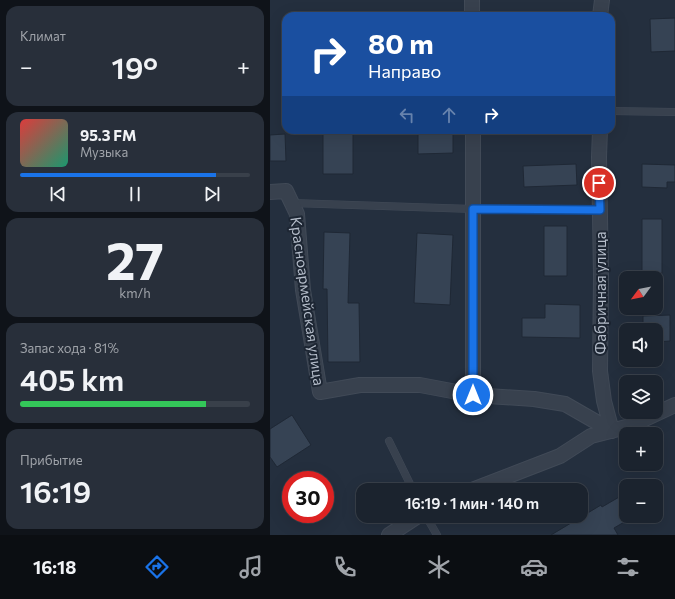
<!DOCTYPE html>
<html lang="ru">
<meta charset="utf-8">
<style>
:root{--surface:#1b232e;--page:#282f3a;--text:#f1f3f6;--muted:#a0a4aa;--line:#39404a;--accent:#1a73e8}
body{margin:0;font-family:Commissioner,sans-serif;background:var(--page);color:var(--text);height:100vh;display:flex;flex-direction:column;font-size:15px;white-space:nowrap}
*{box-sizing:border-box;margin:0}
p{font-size:13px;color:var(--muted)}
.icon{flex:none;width:22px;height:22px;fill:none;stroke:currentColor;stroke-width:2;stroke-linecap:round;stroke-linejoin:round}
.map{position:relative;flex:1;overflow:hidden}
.side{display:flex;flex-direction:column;gap:6px;padding:6px;background:#0f1319;width:270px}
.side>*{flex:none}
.hud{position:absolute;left:12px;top:12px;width:333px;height:122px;border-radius:12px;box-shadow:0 4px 16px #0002,0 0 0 1px var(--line);background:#1a4fa0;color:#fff;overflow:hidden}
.needle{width:26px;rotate:238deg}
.fabs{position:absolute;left:349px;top:271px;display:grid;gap:8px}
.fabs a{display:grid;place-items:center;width:44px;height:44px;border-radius:8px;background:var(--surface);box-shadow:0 4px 16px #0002,0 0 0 1px var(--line);font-size:20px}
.speed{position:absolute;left:12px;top:471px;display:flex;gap:8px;font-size:20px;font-weight:700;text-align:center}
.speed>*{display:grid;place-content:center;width:52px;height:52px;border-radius:50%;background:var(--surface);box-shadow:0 4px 16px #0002,0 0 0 1px var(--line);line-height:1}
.speed .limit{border:6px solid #d22;background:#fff;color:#111}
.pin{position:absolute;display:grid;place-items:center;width:34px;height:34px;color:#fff;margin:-17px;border:2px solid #fff;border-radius:50%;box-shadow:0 1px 4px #0007}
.me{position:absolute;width:44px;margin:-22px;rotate:0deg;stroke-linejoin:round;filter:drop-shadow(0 0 3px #0008)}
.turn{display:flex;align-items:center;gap:14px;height:84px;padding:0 20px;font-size:18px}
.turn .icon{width:52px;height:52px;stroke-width:2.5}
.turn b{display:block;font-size:28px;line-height:34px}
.lanes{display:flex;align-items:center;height:38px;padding:0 20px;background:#0003;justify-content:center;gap:20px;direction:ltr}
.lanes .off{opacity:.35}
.big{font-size:30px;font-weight:600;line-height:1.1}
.side .widget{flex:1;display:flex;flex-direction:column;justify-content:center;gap:6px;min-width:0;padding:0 14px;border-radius:12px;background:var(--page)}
.side .dial{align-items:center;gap:0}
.dial b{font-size:52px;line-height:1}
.song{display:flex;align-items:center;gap:12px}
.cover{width:48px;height:48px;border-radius:6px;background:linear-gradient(135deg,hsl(0 70% 55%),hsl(160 70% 35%))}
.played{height:4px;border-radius:2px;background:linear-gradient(90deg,var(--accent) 85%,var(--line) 85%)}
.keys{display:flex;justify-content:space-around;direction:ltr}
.heat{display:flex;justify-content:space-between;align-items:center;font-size:22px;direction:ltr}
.charge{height:6px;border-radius:3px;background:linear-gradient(90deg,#34c759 81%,var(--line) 0)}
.trip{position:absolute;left:86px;top:483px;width:232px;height:40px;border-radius:12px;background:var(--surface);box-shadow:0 4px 16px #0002,0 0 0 1px var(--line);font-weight:600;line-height:40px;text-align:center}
.tab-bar{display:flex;height:64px;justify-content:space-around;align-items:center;background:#0b0e12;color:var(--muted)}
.tab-bar .icon{width:28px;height:28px}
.tab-bar .selected{color:var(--accent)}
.tab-bar b{font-size:18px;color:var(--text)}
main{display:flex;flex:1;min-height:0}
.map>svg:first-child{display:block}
.building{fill:#364354;stroke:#1f2835}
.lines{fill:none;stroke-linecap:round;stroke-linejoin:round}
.lane-casing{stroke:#414a57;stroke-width:8}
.street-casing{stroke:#414a57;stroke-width:16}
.lane{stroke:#38414e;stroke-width:7}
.street{stroke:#38414e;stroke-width:14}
.route-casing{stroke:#114b97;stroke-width:10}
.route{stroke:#1a73e8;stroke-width:7}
.labels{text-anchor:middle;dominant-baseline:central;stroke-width:4;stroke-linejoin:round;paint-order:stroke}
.street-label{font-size:15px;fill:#b4bcc9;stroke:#1d2633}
</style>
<main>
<section class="side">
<div class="widget"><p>Климат</p>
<div class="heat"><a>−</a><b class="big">19°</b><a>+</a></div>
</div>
<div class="widget">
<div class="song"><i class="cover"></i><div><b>95.3 FM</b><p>Музыка</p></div></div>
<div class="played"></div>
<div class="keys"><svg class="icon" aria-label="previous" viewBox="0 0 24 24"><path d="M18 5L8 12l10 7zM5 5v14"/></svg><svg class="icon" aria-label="pause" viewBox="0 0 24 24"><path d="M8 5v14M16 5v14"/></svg><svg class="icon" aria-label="next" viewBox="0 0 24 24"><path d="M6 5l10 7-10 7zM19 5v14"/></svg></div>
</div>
<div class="widget dial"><b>27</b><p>km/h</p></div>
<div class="widget"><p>Запас хода · 81%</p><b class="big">405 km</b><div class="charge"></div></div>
<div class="widget"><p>Прибытие</p><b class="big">16:19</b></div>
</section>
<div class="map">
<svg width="405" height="535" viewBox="0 0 405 535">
<rect width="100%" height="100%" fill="#242f3e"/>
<path class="building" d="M 405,18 L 405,51 L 381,52 L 380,19 Z
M 53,130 L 83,130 L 83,174 L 53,174 Z
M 148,130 L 183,130 L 183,153 L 148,154 Z
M 15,134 L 16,161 L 0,161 L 0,135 Z
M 306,164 L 307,185 L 254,187 L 253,166 Z
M 372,164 L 405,165 L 405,182 L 397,182 L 397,188 L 372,187 Z
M 372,219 L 392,219 L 392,273 L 372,273 Z
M 274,226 L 297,226 L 297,276 L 274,276 Z
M 54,232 L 80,233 L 78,303 L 89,303 L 90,362 L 58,362 L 57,289 L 53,289 Z
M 147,233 L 183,235 L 180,305 L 144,303 Z
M 275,304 L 310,305 L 310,338 L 252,337 L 252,318 L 275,318 Z
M 400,315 L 400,341 L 386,342 L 386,330 L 373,330 L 373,316 Z
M 22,415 L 41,445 L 7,467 L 0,457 L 0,429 Z
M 356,493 L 356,521 L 344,528 L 348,535 L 281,535 L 331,505 L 332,507 Z"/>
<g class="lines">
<defs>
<path id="lane" d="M 341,111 L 403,112
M 22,203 L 203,209 L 329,210
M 119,441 L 143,490
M 156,516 L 167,535"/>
<path id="street" d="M 202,0 L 202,16
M 330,16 L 332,0
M 203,130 L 203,395
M 330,130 L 329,157 L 331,276 L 330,371 L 334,401 L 342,431
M 0,192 L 16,191 L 27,214 L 33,290 L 50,392 L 90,385 L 150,385 L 203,395 L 264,399 L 295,404 L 342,431
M 202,490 L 290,456 L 321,436 L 360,426 L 405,405
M 119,535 L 148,516"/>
</defs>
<use href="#lane" class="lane-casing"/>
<use href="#street" class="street-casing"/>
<use href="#lane" class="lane"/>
<use href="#street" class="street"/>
</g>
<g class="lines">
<defs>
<path id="route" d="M 203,395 L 203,209 L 330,210 L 329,183"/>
</defs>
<use href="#route" class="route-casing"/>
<use href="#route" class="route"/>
</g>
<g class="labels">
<g class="street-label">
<text transform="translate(330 293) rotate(-90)">Фабричная улица</text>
<text transform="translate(38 301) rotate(82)">Красноармейская улица</text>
</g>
</g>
</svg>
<div class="fabs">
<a><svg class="needle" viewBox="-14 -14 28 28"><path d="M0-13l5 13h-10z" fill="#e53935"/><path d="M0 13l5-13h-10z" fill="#a0a4aa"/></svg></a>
<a><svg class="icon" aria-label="sound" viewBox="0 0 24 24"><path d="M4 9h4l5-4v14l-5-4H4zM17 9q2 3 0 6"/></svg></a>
<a><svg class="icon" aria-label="layers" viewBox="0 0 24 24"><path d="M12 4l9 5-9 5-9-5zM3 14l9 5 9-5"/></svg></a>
<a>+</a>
<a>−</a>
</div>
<div class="speed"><div class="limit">30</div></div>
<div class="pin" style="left:329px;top:183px;background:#d93025"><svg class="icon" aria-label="arrive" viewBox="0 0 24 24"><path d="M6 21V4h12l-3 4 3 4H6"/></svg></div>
<svg class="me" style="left:203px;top:395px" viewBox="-20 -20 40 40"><circle r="17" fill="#1a73e8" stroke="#fff" stroke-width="3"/><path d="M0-11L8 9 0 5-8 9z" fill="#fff"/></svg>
<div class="trip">16:19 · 1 мин · 140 m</div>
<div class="hud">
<div class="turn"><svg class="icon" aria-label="right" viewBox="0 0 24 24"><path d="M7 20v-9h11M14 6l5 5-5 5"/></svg><div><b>80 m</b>Направо</div></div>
<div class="lanes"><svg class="icon off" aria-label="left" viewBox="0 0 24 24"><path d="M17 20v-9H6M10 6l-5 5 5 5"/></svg><svg class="icon off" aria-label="ahead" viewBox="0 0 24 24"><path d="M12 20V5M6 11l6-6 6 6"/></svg><svg class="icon" aria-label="right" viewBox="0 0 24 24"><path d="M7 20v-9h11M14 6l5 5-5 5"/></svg></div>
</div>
</div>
</main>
<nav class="tab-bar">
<b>16:18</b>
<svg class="icon selected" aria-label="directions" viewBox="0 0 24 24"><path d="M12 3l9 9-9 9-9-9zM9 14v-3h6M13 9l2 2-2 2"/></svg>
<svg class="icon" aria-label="music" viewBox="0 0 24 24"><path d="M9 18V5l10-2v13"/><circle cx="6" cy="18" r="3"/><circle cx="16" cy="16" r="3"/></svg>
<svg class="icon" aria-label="phone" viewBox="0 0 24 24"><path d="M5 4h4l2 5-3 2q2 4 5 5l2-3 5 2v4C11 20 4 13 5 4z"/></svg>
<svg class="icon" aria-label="climate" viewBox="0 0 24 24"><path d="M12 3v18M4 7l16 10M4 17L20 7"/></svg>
<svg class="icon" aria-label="car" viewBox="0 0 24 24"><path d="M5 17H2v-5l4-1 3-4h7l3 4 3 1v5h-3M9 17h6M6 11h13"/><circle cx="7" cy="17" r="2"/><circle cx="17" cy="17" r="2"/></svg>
<svg class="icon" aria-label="filters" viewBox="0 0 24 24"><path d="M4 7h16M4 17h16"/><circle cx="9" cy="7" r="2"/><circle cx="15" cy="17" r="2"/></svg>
</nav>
